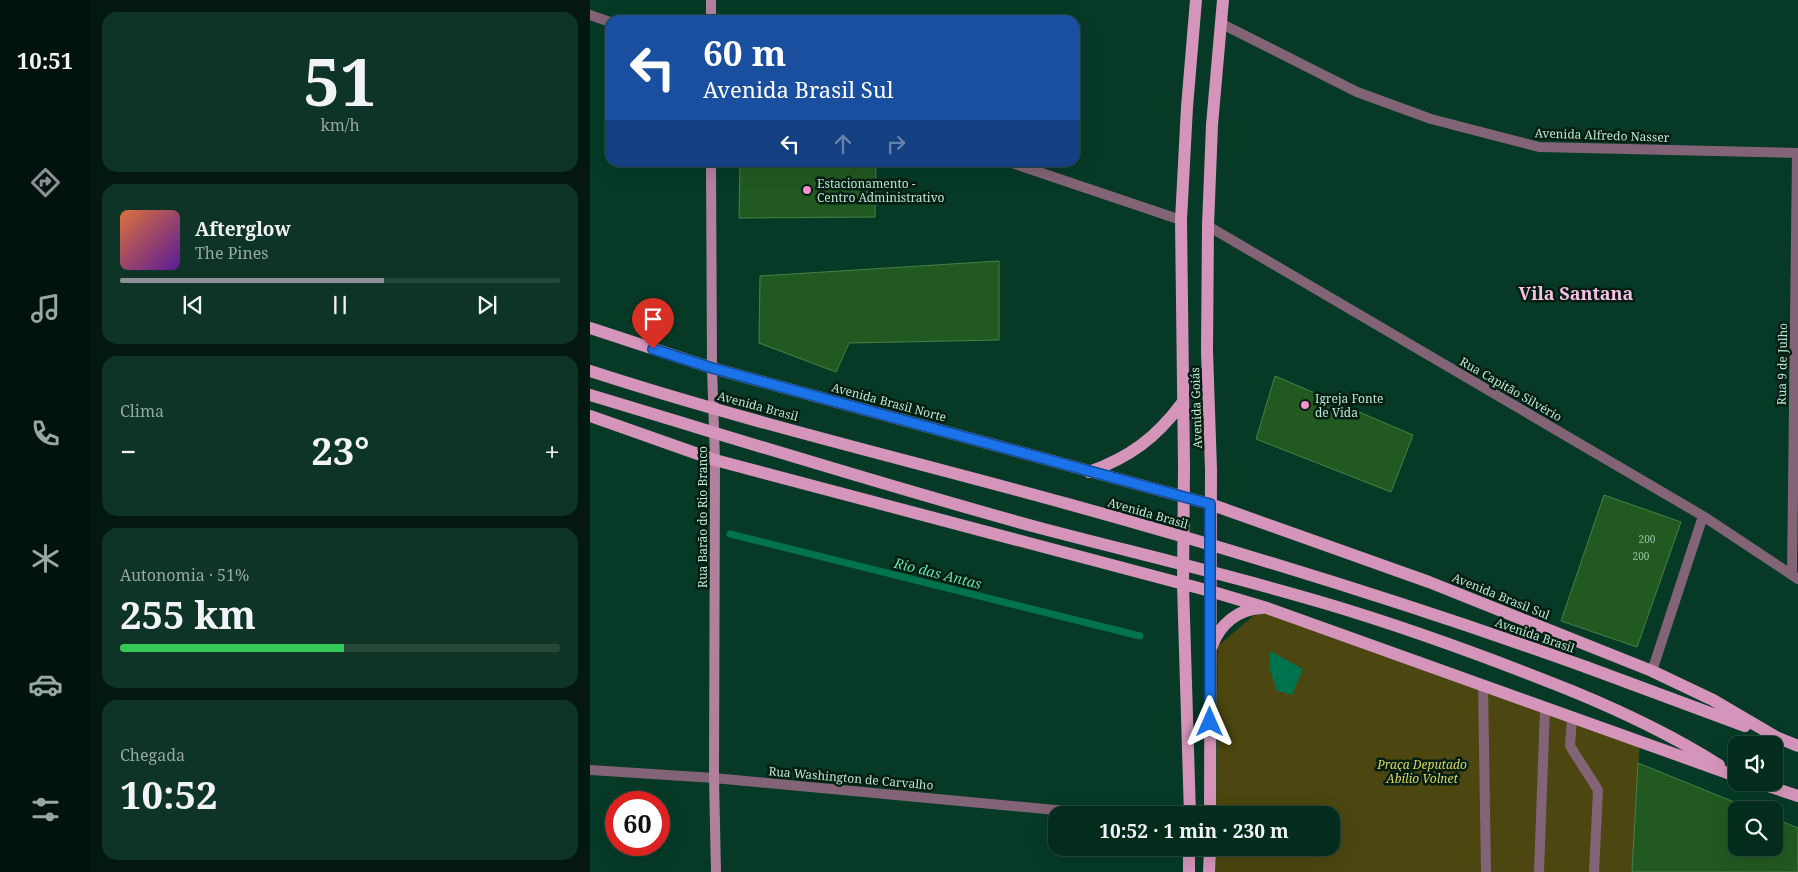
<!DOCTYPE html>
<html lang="pt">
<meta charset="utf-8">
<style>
:root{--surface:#042c1d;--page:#0d3426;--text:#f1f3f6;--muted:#97a7a4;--line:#25483b;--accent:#8c9099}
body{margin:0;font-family:"Noto Serif",serif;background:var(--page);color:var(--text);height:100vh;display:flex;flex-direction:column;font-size:19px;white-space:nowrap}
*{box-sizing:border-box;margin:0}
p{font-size:16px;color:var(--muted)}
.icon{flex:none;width:28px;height:28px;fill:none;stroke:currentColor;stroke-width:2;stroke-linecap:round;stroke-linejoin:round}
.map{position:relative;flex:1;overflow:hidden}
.drawer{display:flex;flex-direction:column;gap:12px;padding:12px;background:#021810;width:500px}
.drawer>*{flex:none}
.top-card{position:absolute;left:15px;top:15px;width:475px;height:152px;border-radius:15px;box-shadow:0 5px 20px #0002,0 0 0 1px var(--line);background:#1a4fa0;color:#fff;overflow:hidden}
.tools{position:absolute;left:1138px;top:736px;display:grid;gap:10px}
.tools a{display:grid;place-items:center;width:55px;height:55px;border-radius:10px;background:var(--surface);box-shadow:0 5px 20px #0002,0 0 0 1px var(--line);font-size:25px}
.speed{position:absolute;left:15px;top:791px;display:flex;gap:10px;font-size:25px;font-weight:700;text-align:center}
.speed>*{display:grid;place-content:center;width:65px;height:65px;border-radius:50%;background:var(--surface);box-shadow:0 5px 20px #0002,0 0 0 1px var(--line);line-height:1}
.speed .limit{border:8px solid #d22;background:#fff;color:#111}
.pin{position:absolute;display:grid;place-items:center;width:42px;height:42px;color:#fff;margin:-51px -21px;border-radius:50% 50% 50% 0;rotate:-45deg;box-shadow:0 0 5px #0007}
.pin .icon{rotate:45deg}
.me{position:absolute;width:55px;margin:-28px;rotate:0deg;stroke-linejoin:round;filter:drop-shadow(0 0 4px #0008)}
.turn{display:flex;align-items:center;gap:18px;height:105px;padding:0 15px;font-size:22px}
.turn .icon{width:65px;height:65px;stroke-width:2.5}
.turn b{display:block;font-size:35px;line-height:42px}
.lanes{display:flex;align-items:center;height:48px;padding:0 15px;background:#0003;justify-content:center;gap:25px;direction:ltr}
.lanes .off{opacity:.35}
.big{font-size:38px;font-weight:700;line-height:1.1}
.drawer .tile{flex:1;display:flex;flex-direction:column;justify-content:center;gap:8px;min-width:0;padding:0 18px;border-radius:15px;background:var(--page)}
.drawer .dial{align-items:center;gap:0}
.dial b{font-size:65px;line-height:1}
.song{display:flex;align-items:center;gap:15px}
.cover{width:60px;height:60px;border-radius:8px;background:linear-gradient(135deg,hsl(20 70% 55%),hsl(270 70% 35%))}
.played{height:5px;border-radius:2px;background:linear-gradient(90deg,var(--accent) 60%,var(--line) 60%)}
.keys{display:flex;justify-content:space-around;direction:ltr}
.heat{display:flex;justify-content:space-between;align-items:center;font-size:28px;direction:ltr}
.charge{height:8px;border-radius:4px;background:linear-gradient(90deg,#34c759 51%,var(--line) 0)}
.trip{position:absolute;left:458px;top:806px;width:292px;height:50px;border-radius:15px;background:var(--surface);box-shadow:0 5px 20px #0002,0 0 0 1px var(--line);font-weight:700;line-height:50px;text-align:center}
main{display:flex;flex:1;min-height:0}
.dock{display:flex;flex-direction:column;width:90px;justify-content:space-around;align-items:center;background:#02120c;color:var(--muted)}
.dock .icon{width:35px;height:35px}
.dock .selected{color:var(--accent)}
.dock b{font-size:22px;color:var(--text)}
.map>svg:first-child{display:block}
.green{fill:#4c4610}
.water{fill:#00724e}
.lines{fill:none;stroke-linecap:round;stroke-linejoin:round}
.stream{stroke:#00724e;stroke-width:7}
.building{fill:#225921;stroke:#498046}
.lane{stroke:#836476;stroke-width:10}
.street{stroke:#836476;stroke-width:10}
.secondary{stroke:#b1809d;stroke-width:10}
.primary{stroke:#d595bb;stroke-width:12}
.primary-bridge{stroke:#d595bb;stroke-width:12}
.route-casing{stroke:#114b97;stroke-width:12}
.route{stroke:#1a73e8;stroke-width:9}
.poi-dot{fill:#f690cf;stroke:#021e12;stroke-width:2}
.labels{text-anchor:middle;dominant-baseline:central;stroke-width:5;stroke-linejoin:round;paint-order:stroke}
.number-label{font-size:10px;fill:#96c4a5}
.street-label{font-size:12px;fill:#bde7d1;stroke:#021e12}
.poi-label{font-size:12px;fill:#bde7d1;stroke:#021e12;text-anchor:start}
.park-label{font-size:12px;font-style:italic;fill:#dfd360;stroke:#021e12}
.water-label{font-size:14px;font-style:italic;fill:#64e1ac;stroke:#021e12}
.district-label{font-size:18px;font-weight:bold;fill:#fabfe2;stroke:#021e12}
</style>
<main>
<nav class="dock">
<b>10:51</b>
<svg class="icon selected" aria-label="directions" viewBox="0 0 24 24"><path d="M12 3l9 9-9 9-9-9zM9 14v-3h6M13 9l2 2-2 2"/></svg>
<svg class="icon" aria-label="music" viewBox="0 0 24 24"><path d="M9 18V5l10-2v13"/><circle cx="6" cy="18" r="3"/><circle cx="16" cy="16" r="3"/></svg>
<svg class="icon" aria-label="phone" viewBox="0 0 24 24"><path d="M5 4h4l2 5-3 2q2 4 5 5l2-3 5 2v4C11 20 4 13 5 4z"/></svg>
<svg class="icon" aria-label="climate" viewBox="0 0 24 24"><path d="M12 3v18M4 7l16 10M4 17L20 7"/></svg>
<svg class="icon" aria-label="car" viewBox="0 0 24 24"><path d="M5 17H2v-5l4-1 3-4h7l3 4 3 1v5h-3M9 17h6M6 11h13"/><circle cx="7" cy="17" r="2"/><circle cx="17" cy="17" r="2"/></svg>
<svg class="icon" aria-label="filters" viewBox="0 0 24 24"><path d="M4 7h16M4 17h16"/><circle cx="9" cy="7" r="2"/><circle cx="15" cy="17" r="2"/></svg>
</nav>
<section class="drawer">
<div class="tile dial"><b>51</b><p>km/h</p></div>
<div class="tile">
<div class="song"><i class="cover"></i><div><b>Afterglow</b><p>The Pines</p></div></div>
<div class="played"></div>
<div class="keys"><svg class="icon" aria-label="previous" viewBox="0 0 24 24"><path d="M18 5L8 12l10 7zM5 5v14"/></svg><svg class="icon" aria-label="pause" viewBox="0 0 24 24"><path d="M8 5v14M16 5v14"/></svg><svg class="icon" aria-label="next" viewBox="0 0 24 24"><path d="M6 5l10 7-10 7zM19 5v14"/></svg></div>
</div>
<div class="tile"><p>Clima</p>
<div class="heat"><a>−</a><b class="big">23°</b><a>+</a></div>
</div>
<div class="tile"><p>Autonomia · 51%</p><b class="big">255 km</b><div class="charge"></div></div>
<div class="tile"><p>Chegada</p><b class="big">10:52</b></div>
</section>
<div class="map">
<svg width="1208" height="872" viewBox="0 0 1208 872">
<rect width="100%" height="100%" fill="#063a27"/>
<path class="green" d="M 671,609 L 1050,742 L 1042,872 L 625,872 L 625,848 L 741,848 L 741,815 L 626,815 L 628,646 Z"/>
<path class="water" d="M 680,651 L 713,669 L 702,695 L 687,691 L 679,667 Z"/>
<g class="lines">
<path class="stream" d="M 140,534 L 550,636"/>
</g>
<path class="building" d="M 150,162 L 286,162 L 285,217 L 149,218 Z
M 409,261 L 409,340 L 259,343 L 246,372 L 169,343 L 170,276 Z
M 685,376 L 823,435 L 801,492 L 666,439 Z
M 1014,495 L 1091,522 L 1047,647 L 971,621 Z
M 1048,763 L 1164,810 L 1146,810 L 1146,848 L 1184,848 L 1184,818 L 1208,828 L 1208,872 L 1042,872 Z"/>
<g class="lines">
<path class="lane" d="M 893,685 L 896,872
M 982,718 L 980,746 L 1008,790 L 1004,872
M 949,872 L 955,708"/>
<path class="street" d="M 0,15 L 20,22
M 630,23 L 767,92 L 841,119 L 949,147 L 1208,153
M 419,162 L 591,220
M 618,226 L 1113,516 L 1208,579
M 1202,575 L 1207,153
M 1062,671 L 1113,516
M 0,770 L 124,778 L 519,815"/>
<path class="secondary" d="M 121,20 L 121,0
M 121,162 L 122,368 L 125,460 L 124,778 L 126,872"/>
<path class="primary" d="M 0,328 L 122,368 L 620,504 L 839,582 L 1062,671 L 1123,700 L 1186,737 L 1208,746
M 0,416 L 125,460 L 620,591 L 677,608 L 1146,776
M 499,472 C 540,457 566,438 592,403
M 622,646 C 630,624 648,609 672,608
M 996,667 L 1155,726
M 982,691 C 1033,712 1082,735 1129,765
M 1166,782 L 1208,796
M 600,815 L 593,585 L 594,466 L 591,220 L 597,107 L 606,0
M 620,815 L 621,470 L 617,351 L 618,226 L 622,125 L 633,0
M 599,872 L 599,848
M 619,872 L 620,848"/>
<path class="primary-bridge" d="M 0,371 C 157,422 319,460 478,504 C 652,552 826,606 996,667
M 0,395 C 150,440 299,487 450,528 C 545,553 640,575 734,603 C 818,628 900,658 982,691"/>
</g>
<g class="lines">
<defs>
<path id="route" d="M 63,349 L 122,368 L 620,504 L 620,722"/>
</defs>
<use href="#route" class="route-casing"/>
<use href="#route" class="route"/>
</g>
<g class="poi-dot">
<circle cx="217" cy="190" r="5"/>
<circle cx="715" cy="405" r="5"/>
</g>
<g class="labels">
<g class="number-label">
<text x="1057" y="539">200</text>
<text x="1051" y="556">200</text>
</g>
<g class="street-label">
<text transform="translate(1012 135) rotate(2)">Avenida Alfredo Nasser</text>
<text transform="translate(1192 364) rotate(-89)">Rua 9 de Julho</text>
<text transform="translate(921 389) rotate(30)">Rua Capitão Silvério</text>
<text transform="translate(299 402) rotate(15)">Avenida Brasil Norte</text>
<text transform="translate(168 406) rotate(15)">Avenida Brasil</text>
<text transform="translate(606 408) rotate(-92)">Avenida Goiás</text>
<text transform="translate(558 513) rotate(16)">Avenida Brasil</text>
<text transform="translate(112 517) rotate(-90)">Rua Barão do Rio Branco</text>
<text transform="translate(911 596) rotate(22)">Avenida Brasil Sul</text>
<text transform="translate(945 635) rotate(19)">Avenida Brasil</text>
<text transform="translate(261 778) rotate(5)">Rua Washington de Carvalho</text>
</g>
<g class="poi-label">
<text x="227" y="183">Estacionamento -<tspan x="227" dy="14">Centro Administrativo</tspan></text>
<text x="725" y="398">Igreja Fonte<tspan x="725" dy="14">de Vida</tspan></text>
</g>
<g class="park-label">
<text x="832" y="764">Praça Deputado<tspan x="832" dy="14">Abílio Volnet</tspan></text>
</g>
<g class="water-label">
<text transform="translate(348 573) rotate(14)">Rio das Antas</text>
</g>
<g class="district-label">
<text x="986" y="293">Vila Santana</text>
</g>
</g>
</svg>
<div class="tools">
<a><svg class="icon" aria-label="sound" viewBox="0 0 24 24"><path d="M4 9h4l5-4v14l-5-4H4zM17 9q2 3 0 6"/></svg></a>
<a><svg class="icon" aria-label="search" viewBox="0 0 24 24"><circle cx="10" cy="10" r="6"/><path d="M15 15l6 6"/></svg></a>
</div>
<div class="speed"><div class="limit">60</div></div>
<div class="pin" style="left:63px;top:349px;background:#d93025"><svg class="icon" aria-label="arrive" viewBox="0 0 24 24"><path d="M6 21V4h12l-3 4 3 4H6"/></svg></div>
<svg class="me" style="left:620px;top:722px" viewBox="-20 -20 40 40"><path d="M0-17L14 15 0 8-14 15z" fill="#1a73e8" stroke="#fff" stroke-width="4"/></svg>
<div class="trip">10:52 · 1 min · 230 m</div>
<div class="top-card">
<div class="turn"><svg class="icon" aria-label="left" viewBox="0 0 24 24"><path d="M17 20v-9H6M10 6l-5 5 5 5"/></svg><div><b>60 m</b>Avenida Brasil Sul</div></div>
<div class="lanes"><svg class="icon" aria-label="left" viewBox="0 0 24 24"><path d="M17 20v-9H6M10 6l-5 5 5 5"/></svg><svg class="icon off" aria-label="ahead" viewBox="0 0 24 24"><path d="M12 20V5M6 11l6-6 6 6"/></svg><svg class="icon off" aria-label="right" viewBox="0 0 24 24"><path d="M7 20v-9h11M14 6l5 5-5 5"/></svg></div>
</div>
</div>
</main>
